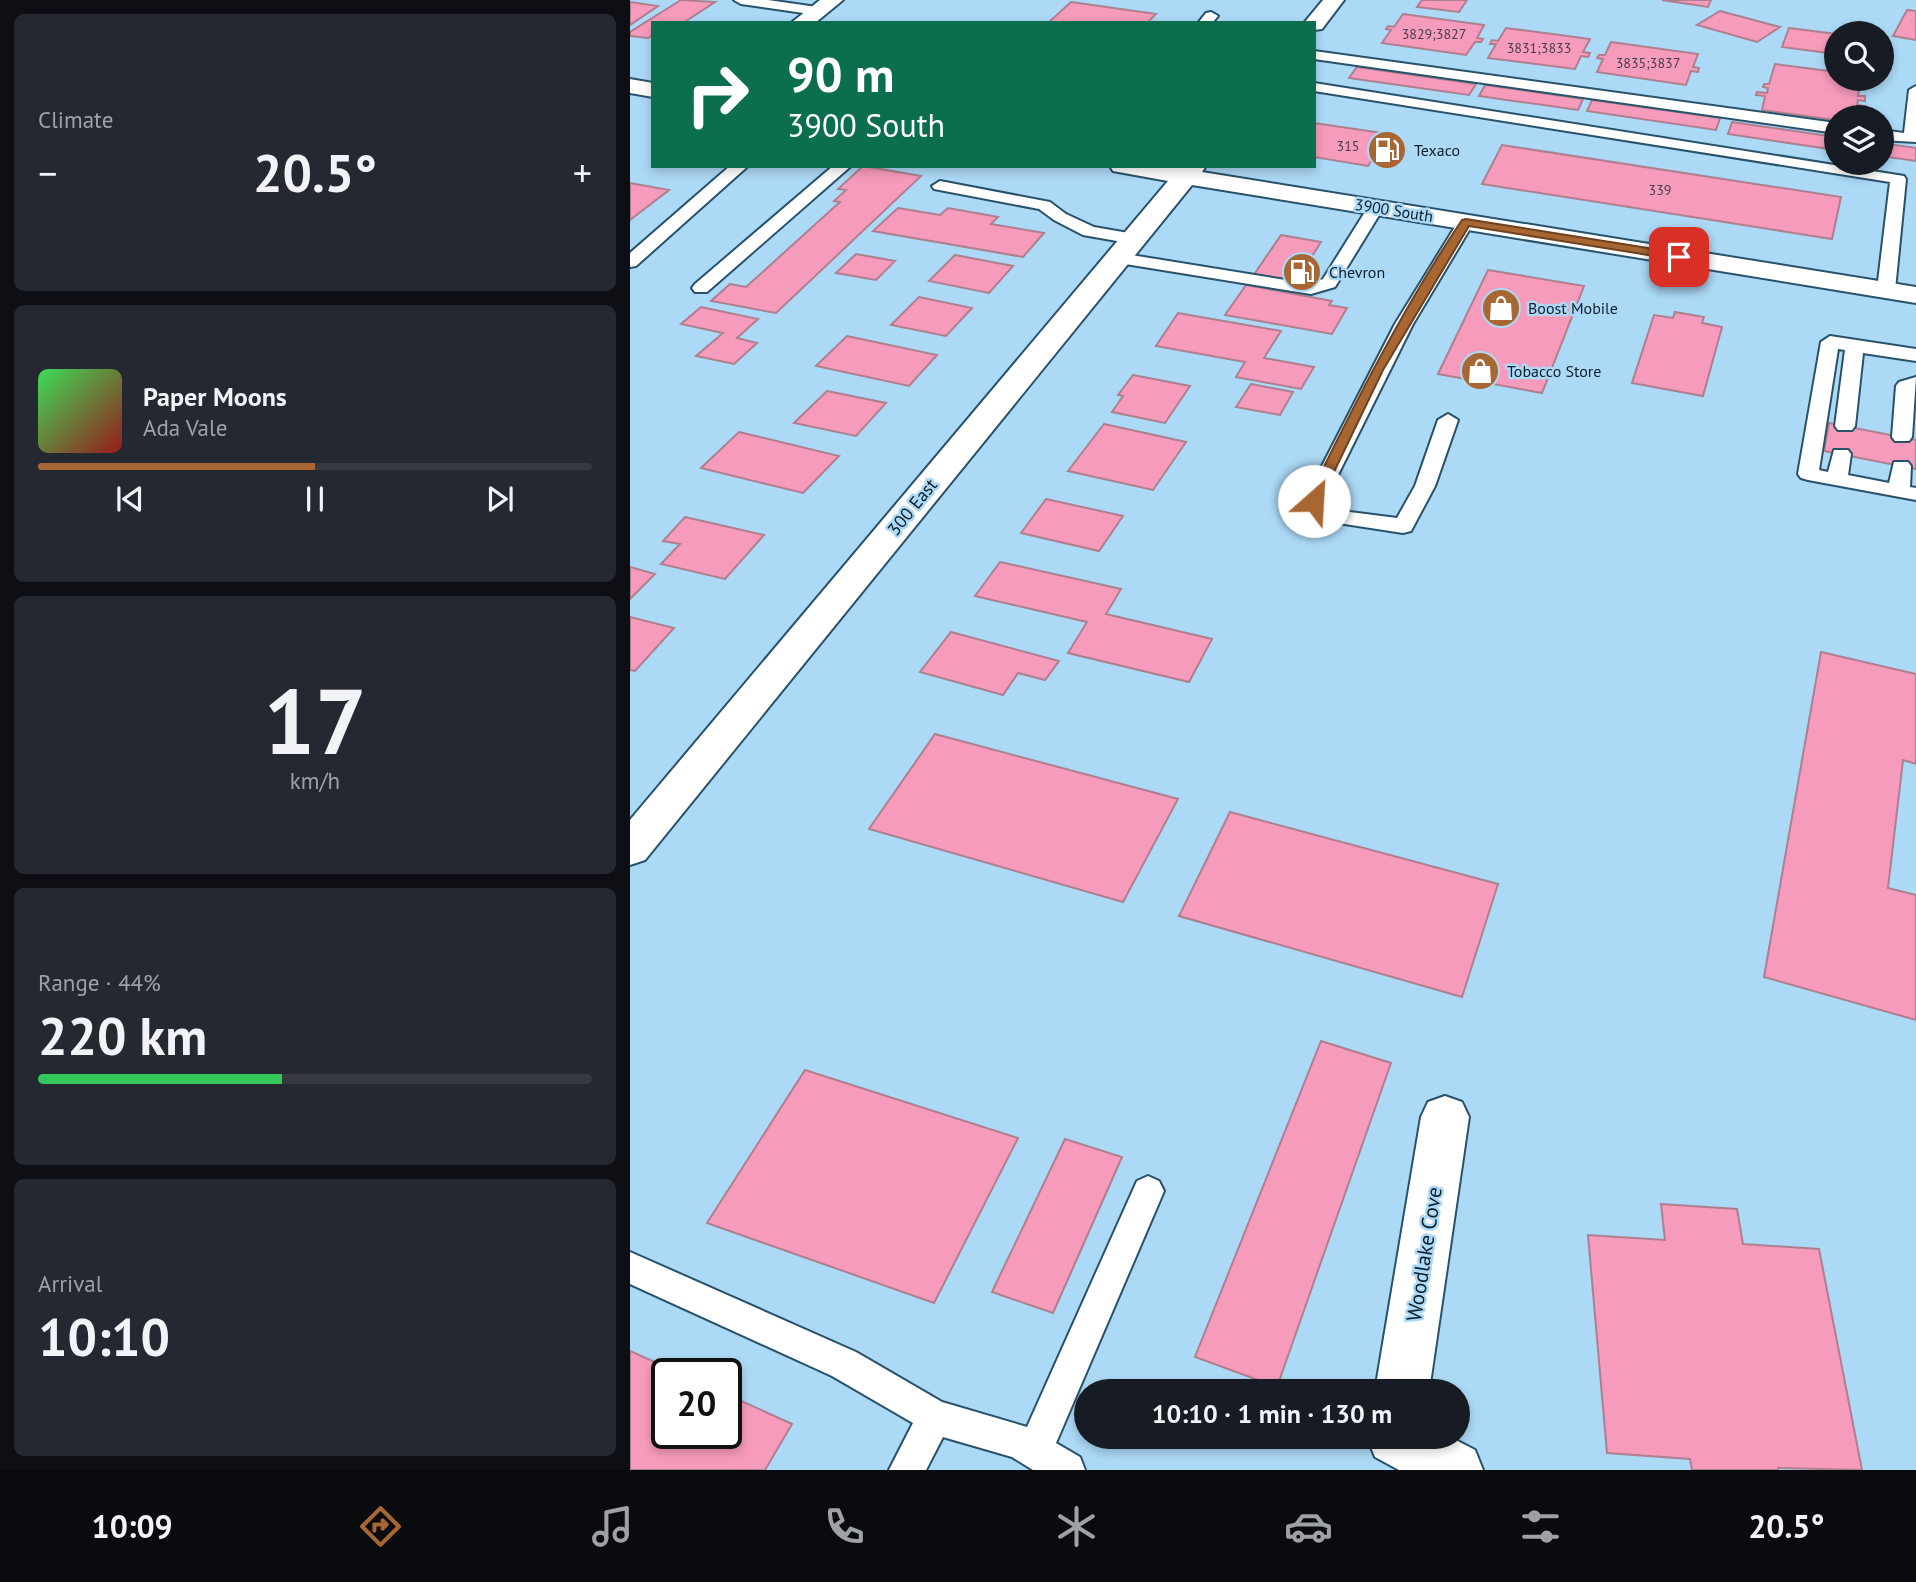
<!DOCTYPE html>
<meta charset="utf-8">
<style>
:root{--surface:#171b24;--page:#242831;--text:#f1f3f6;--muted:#9ea1a6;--line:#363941;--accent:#a86632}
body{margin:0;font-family:"PT Sans",sans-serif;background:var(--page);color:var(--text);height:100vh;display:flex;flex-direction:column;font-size:26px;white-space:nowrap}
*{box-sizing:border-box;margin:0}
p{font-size:23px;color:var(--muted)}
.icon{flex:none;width:38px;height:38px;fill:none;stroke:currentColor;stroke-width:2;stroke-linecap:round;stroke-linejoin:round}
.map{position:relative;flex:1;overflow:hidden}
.side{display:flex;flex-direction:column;gap:14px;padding:14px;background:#0d0f14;width:630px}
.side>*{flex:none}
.hud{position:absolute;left:21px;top:21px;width:665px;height:147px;border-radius:0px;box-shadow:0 4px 10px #0003;background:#0b6e4f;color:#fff;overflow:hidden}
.fabs{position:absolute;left:1194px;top:21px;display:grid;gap:14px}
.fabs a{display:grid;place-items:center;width:70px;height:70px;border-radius:50%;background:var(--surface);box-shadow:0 4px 10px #0003;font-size:35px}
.speed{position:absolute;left:21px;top:1358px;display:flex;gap:14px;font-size:35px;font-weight:700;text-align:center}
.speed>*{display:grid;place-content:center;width:91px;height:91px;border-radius:50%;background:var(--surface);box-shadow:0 4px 10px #0003;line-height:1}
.speed .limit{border:4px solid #111;border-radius:10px;background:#fff;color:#111}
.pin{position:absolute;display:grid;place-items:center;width:60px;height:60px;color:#fff;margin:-30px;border-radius:14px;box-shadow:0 4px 10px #0006}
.me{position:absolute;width:77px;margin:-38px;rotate:26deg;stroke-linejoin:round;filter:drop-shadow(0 0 5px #0008)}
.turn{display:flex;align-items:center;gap:24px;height:147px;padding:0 21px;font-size:32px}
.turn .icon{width:91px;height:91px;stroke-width:2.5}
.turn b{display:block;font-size:49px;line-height:60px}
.big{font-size:52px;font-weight:700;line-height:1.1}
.side .widget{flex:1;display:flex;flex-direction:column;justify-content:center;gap:10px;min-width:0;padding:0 24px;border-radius:10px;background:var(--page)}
.side .dial{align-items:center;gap:0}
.dial b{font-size:91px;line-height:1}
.song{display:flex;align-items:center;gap:21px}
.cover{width:84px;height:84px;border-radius:10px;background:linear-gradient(135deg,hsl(130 70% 55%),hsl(0 70% 35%))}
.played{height:7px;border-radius:4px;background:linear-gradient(90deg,var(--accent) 50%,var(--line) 50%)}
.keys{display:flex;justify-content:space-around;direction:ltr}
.heat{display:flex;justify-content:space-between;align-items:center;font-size:38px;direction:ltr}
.charge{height:10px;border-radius:5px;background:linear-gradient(90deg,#34c759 44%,var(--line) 0)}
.trip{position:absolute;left:444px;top:1379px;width:396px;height:70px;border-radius:35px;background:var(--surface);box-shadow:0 4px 10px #0003;font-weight:700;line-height:70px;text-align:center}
.dock{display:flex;height:112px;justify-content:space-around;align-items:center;background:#090b0e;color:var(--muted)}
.dock .icon{width:49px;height:49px}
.dock .on{color:var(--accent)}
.dock b{font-size:32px;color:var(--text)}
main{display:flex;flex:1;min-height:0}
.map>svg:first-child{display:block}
.building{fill:#f69bbc;stroke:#ae7f8f;stroke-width:2}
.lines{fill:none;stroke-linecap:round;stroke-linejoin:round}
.lane-casing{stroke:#28526a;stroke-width:4}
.street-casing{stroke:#28526a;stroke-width:4}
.secondary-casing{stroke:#28526a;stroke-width:4}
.lane{fill:#fff;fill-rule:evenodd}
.street{fill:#fff;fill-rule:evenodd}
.secondary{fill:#fff;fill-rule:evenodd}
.route{fill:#a86632;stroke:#6d4220;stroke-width:2}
.labels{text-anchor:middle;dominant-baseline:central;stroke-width:5;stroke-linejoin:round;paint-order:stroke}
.number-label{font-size:14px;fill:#473e4e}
.far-poi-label{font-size:16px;fill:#0d1f29;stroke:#acd9f6;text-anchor:start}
.far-street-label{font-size:16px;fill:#0d1f29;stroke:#acd9f6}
.street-label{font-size:18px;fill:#0d1f29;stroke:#acd9f6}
.near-street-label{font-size:21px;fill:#0d1f29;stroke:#acd9f6}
</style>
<main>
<section class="side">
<div class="widget"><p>Climate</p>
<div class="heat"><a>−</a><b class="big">20.5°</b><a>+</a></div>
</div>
<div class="widget">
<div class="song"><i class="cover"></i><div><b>Paper Moons</b><p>Ada Vale</p></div></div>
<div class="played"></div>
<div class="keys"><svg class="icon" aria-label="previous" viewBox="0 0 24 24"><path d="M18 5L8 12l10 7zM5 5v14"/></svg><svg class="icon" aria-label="pause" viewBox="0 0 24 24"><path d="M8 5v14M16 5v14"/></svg><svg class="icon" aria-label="next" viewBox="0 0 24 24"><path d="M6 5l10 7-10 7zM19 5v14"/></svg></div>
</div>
<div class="widget dial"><b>17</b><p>km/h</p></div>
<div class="widget"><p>Range · 44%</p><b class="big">220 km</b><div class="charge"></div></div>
<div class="widget"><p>Arrival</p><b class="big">10:10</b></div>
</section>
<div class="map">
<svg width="1286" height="1470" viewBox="0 0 1286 1470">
<rect width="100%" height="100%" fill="#acd9f6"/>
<path class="building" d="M 51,0 L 85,2 L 53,23 L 23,23 L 23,35 L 18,38 L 0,36 L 0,32 Z
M 792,0 L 837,0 L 829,12 L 787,7 Z
M 1032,0 L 1081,0 L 1078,7 Z
M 0,2 L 28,6 L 0,25 Z
M 441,2 L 526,14 L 517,23 L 418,23 Z
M 1277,10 L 1286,11 L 1286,40 L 1263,36 Z
M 1090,11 L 1150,27 L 1127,42 L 1067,25 Z
M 773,14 L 854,25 L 847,38 L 853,39 L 851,42 L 845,42 L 836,55 L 752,43 L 761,30 L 756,29 L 758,26 L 764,27 Z
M 876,28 L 960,39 L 953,52 L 960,53 L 958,57 L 951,56 L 945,69 L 858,58 L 866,44 L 860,44 L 862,40 L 868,41 Z
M 1159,28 L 1206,34 L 1206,54 L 1152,47 Z
M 981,42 L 1068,54 L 1063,67 L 1069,68 L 1068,72 L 1061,71 L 1056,85 L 967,72 L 973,59 L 967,58 L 969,55 L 975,55 Z
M 1145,64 L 1206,72 L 1206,79 L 1231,79 L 1228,96 L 1235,96 L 1235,101 L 1228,100 L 1227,105 L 1236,106 L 1235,110 L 1226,109 L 1224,117 L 1206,117 L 1206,120 L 1132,110 L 1135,96 L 1126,95 L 1127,92 L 1137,93 L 1138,88 L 1133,87 L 1134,84 L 1139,84 Z
M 727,67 L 846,84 L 839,95 L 719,78 Z
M 855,85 L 953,99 L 948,110 L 849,96 Z
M 962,100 L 1090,118 L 1086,130 L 957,111 Z
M 1102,122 L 1206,137 L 1206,150 L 1098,134 Z
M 684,123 L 759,134 L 738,166 L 684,157 Z
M 1251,143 L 1286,148 L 1286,161 L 1251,156 Z
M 872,145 L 1211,197 L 1202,239 L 852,184 Z
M 233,166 L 291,176 L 146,313 L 81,301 L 100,284 L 116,287 L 210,202 L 204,201 L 216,190 L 208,189 Z
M 0,183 L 39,190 L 0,220 Z
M 268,208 L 310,215 L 318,208 L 368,217 L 361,224 L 414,233 L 393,257 L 243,231 Z
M 651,235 L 691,242 L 664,284 L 623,276 Z
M 226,254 L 265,261 L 246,280 L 206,273 Z
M 325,255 L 383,266 L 359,293 L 299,281 Z
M 858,270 L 954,286 L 912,393 L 808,374 Z
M 616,285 L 702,301 L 699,305 L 717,308 L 702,334 L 595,315 Z
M 289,297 L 342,308 L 316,336 L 261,325 Z
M 71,307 L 128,319 L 107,338 L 127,343 L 104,364 L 66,356 L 93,333 L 51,324 Z
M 1045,312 L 1074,317 L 1072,323 L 1092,327 L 1073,396 L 1002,383 L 1024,315 L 1043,318 Z
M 548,313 L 651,331 L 634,358 L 684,367 L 671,389 L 606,377 L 615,362 L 526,346 Z
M 217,336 L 307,355 L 279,386 L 186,366 Z
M 503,375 L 560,386 L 535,423 L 482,412 L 493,396 L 488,395 Z
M 621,384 L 663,392 L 650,415 L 606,407 Z
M 197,391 L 256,403 L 226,436 L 164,423 Z
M 1199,423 L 1286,440 L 1286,469 L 1194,451 Z
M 474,424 L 556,442 L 523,490 L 438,471 Z
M 109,432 L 209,456 L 173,493 L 71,468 Z
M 416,499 L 493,516 L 469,551 L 391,533 Z
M 55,517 L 134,535 L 95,579 L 31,564 L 50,544 L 33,541 Z
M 370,562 L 491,589 L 476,614 L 582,639 L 559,682 L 438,653 L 457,622 L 345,596 Z
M 0,567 L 25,574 L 0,599 Z
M 0,617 L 44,628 L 5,671 L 0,670 Z
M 321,632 L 429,661 L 415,680 L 388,673 L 373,695 L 290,672 Z
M 1191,652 L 1286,674 L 1286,764 L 1273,760 L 1258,888 L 1286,895 L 1286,1020 L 1134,977 Z
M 305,734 L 548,799 L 493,902 L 239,829 Z
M 600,812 L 868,884 L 832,997 L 549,916 Z
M 691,1041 L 761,1063 L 647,1387 L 565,1357 Z
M 175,1070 L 388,1138 L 304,1303 L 77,1223 Z
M 435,1139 L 492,1157 L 423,1313 L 362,1292 Z
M 1031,1204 L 1107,1209 L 1113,1244 L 1189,1249 L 1232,1470 L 1148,1468 L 1148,1470 L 1062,1470 L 1060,1459 L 977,1453 L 958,1235 L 1035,1240 Z
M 0,1351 L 51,1374 L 37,1374 L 37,1433 L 96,1433 L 96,1394 L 162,1424 L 135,1470 L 0,1470 Z"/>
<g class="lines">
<defs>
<path id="lane" d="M 104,0 L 138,0 L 187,7 L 194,11 L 187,15 L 111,4 Z
M 581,12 L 588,16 L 582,23 L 568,23 L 576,13 Z
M 684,51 L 1206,123 L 1206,133 L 684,59 Z
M 684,83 L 1274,176 L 1276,179 L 1265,290 L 1256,295 L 1247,290 L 1260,182 L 684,91 Z
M 1286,86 L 1286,142 L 1251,140 L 1251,130 L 1274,133 L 1279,90 Z
M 100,166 L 118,166 L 6,266 L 0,267 L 0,253 Z
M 203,166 L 221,166 L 77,292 L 65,292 L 62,288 L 65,284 Z
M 310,181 L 420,202 L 436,214 L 464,227 L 510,235 L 512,239 L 504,244 L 453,235 L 424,220 L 409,209 L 304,189 L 302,186 Z
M 746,202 L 754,207 L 705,287 L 681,294 L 489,263 L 480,258 L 489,253 L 680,284 L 693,279 L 740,204 Z
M 836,217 L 844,222 L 783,324 L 696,499 L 720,512 L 767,518 L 785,486 L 808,420 L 818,414 L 828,420 L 805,486 L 781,531 L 773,533 L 708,523 L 677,506 L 674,501 L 765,324 L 828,222 Z
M 1200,336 L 1286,349 L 1286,361 L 1233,353 L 1225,426 L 1222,430 L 1208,430 L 1205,426 L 1215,350 L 1208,349 L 1189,470 L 1198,472 L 1204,450 L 1218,450 L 1221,454 L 1218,475 L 1259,483 L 1264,462 L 1278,462 L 1281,466 L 1280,487 L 1286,488 L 1286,500 L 1178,480 L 1171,478 L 1168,474 L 1191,342 Z
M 1286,377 L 1282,437 L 1279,441 L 1265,441 L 1262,437 L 1266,386 L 1269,382 Z
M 518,1176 L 529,1181 L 534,1191 L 426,1443 L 450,1457 L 455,1470 L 403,1470 L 382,1457 L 313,1437 L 296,1470 L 259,1470 L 283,1423 L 202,1376 L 0,1284 L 0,1252 L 226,1352 L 312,1402 L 397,1427 L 507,1181 Z"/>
<path id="street" d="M 190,0 L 213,0 L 185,23 L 161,23 Z
M 815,1096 L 832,1102 L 839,1117 L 799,1391 L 745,1391 L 791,1117 L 798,1102 Z
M 737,1437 L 820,1437 L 845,1450 L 853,1470 L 769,1470 L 745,1457 Z"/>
<path id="secondary" d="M 693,0 L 714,0 L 692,29 L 684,30 L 684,23 L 674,23 Z
M 0,79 L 23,83 L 23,97 L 0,93 Z
M 480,166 L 576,166 L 572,172 L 1286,287 L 1286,303 L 562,185 L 15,860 L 0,865 L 0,820 L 538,181 L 483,171 Z"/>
</defs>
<use href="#lane" class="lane-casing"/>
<use href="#street" class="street-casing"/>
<use href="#secondary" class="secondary-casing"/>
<use href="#lane" class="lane"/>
<use href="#street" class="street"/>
<use href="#secondary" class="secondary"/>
</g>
<path class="route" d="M 836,219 L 1049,253 L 1055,257 L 1049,260 L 839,226 L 753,370 L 690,501 L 688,504 L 679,504 L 677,501 C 724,405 772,309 832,220 Z"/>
<defs>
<symbol id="fuel-disc" viewBox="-11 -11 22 22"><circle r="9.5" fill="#a86632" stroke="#acd9f6"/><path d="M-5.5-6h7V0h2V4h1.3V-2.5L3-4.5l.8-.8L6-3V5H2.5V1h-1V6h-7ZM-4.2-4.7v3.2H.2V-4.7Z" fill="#fff"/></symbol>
<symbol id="shop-disc" viewBox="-11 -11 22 22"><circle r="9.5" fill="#a86632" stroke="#acd9f6"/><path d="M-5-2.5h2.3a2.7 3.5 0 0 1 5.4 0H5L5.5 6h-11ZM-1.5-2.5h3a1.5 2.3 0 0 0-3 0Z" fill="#fff"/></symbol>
</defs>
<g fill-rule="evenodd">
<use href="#fuel-disc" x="735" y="128" width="44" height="44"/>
<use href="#fuel-disc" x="650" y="250" width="44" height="44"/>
<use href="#shop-disc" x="849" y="286" width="44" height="44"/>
<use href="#shop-disc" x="828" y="349" width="44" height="44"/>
</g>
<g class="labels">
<g class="number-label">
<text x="804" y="34">3829;3827</text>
<text x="909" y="48">3831;3833</text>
<text x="1018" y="63">3835;3837</text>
<text x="718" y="146">315</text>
<text x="1030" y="190">339</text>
</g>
<g class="far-poi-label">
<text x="784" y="150">Texaco</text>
<text x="699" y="272">Chevron</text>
<text x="898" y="308">Boost Mobile</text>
<text x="877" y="371">Tobacco Store</text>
</g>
<g class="far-street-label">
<text transform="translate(764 210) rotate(9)">3900 South</text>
</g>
<g class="street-label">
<text transform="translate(282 507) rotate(-51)">300 East</text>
</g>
<g class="near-street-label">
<text transform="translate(794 1254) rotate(-81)">Woodlake Cove</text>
</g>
</g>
</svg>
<div class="fabs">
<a><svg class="icon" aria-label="search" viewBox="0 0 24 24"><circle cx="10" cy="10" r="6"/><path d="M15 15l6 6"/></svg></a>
<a><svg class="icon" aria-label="layers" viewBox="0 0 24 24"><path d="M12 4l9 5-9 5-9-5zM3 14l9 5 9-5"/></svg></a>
</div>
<div class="speed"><div class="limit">20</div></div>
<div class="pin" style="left:1049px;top:257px;background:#d93025"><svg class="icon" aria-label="arrive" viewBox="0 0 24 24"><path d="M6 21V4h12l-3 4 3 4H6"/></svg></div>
<svg class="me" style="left:684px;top:501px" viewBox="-20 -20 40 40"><circle r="19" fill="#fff"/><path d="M0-13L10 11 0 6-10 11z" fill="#a86632"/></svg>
<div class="trip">10:10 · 1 min · 130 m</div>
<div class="hud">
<div class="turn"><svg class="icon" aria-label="right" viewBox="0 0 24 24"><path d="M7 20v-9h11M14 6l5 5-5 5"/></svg><div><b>90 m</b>3900 South</div></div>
</div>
</div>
</main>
<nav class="dock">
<b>10:09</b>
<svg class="icon on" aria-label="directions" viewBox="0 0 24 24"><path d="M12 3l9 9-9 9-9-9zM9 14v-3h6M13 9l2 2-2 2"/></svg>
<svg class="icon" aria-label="music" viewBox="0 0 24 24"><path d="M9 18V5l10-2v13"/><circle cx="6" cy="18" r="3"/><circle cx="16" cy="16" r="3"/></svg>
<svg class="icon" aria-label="phone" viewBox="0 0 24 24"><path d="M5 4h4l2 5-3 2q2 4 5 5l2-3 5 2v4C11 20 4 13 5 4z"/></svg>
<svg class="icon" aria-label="climate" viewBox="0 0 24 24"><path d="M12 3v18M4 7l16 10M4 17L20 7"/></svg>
<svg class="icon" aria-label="car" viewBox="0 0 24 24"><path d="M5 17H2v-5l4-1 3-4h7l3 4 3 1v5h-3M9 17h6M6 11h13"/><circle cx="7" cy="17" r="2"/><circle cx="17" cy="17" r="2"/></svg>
<svg class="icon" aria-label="filters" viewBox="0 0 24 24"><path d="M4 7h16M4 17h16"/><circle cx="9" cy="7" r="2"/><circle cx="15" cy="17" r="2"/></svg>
<b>20.5°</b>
</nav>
